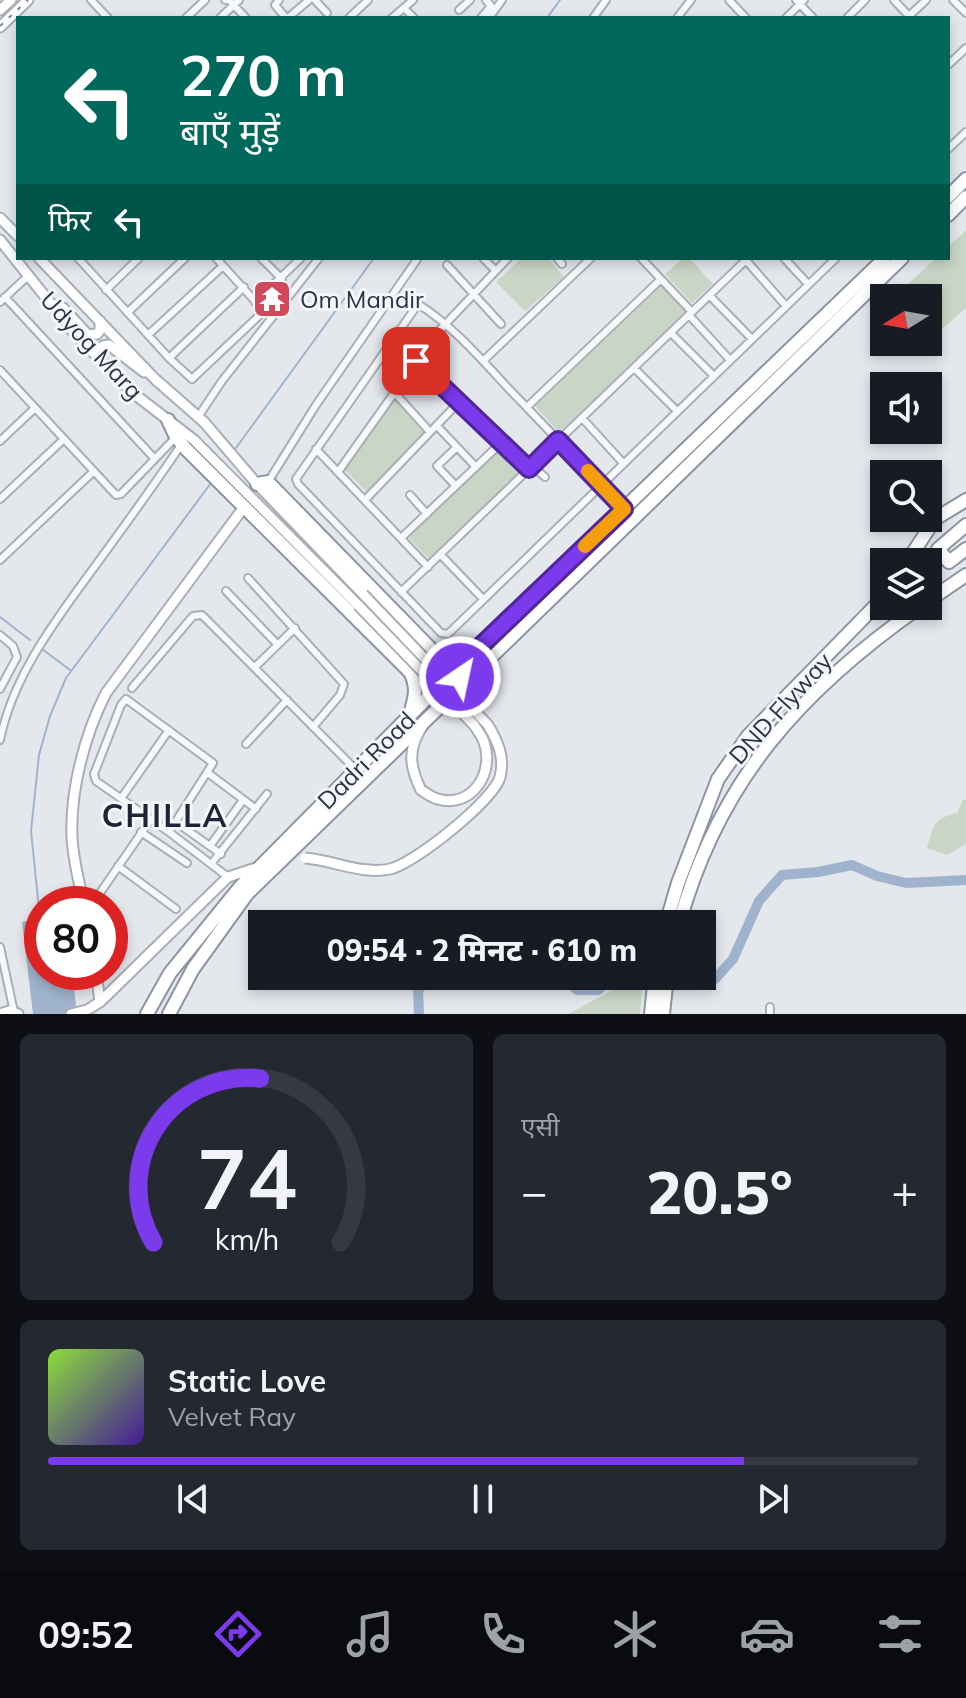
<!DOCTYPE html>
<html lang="hi">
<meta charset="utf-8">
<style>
:root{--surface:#171b24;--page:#242831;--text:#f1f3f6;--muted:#9ea1a6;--line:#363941;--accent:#7c3aed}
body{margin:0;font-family:Mulish,"Noto Sans Devanagari",sans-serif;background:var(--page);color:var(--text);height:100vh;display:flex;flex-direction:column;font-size:30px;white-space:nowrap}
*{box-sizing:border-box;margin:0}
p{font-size:26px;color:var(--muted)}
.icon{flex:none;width:44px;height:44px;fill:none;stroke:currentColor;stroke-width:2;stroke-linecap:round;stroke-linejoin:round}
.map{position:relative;height:1014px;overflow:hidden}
.sheet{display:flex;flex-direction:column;gap:20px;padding:20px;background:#0d0f14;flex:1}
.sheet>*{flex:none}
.top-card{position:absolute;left:16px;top:16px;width:934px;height:244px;border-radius:0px;box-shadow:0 4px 12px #0003;background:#00695c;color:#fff;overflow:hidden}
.needle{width:52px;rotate:259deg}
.buttons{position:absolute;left:870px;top:284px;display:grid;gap:16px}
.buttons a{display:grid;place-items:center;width:72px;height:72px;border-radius:0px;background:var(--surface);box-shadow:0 4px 12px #0003;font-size:40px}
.speed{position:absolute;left:24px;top:886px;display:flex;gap:16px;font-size:40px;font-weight:700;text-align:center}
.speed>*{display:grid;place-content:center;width:104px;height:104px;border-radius:50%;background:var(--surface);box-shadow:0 4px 12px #0003;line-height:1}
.speed .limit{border:12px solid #d22;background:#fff;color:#111}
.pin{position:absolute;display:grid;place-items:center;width:68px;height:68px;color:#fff;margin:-34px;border-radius:16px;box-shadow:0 4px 12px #0006}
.me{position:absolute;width:88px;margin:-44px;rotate:34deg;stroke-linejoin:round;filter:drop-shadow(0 0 6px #0008)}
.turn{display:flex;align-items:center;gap:28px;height:168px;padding:0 32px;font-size:36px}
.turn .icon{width:104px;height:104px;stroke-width:2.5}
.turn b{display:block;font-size:56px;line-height:68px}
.then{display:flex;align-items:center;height:76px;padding:0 32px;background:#0003;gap:16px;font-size:30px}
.big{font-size:60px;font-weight:800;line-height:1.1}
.sheet .card{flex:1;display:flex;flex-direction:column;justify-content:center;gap:12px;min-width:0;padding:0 28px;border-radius:12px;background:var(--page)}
.sheet .dial{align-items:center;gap:0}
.dial svg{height:208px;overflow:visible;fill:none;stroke:var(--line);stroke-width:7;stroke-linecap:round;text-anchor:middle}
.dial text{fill:var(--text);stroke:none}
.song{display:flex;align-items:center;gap:24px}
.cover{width:96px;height:96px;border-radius:12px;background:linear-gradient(135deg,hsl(90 70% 55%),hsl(260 70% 35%))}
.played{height:8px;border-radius:4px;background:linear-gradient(90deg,var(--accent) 80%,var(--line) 80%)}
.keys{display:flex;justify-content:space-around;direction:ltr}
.heat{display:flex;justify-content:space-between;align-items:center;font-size:44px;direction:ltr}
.sheet .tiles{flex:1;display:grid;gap:20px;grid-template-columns:1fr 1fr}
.card:last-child{grid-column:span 2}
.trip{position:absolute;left:248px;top:910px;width:468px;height:80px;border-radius:0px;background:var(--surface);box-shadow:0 4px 12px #0003;font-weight:800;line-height:80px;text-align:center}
.tab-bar{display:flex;height:128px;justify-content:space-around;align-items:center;background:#090b0e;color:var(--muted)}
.tab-bar .icon{width:56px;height:56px}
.tab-bar .on{color:var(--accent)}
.tab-bar b{font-size:36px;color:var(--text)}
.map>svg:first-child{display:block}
.green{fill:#c9d6c5}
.water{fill:#9fb4cc}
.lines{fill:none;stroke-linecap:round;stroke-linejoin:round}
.stream{stroke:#9fb4cc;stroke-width:2}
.river{stroke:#9fb4cc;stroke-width:10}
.street-casing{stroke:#a9aeb7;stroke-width:10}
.secondary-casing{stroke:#a9aeb7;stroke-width:13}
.highway-casing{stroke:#8b94a3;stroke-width:16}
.street{stroke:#f7f8fa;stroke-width:6}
.secondary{stroke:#fff;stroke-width:9}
.highway{stroke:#fff;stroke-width:12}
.rail{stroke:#7d8696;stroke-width:2;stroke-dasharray:4 8;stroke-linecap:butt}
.secondary-bridge-casing{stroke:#a9aeb7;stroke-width:13;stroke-linecap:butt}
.secondary-bridge{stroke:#fff;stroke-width:9}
.route-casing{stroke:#51269a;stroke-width:20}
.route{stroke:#7c3aed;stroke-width:14}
.slow{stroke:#f59e0b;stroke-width:14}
.labels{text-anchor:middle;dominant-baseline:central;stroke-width:6;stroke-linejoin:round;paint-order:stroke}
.poi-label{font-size:24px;fill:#2b3445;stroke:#f4f6f9;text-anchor:start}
.street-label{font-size:24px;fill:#2b3445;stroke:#f4f6f9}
.district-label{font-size:32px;font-weight:bold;letter-spacing:2px;fill:#1d2536;stroke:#f4f6f9}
</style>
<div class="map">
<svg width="966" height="1014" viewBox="0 0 966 1014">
<rect width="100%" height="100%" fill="#e4e7ec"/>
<path class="green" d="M 966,230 L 966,308 L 928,341 L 928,298 L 893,298 L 936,258 L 948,258 L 948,247 Z
M 522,258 L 548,258 L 564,277 L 525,311 L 496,282 Z
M 683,258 L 689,258 L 713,284 L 692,303 L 665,274 Z
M 661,286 L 686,312 L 671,333 L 559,432 L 535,406 Z
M 394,398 L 425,432 L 367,492 L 344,469 Z
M 500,446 L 523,470 L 430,560 L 407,536 Z
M 963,800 L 966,800 L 966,844 L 947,855 L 927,848 C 933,827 933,818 957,813 Z
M 639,976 L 643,976 L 640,1014 L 568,1014 Z"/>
<path class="water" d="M 42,917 L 42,972 L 72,972 L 77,1014 L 33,1014 L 22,922 Z"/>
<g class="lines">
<path class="stream" d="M 547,18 L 560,0
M 233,452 L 374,258
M 0,617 L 30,640
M 42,649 L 70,670
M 40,919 L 31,831 L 39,755 L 50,716 L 66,678 L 211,483"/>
<path class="river" d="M 563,976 L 577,990 L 598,990 L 613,976
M 701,976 L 715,979 L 733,959 L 759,901 L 782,875 L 818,872 L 852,865 L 877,876 L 906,883 L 966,880
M 419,1014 L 418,990 L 431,976"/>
<defs>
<path id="street" d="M 91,0 L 108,18
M 225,0 L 229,0 L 246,18
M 279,0 L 275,5 L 286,18
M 315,0 L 327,13
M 729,0 L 746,18
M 796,0 L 813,18
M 894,0 L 909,16
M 953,0 L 966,13
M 404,8 L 414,18
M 459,10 L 470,0
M 186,18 L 205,0
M 220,18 L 239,0
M 288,18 L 309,0
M 349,18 L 368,0
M 392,18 L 413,0
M 481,18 L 491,6 L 486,0
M 489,18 L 502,0
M 593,18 L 606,0
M 677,18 L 691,0
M 786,18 L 804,0
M 847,18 L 865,0
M 911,18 L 909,16 L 926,0
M 948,65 L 966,48
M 948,149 L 966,132
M 78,258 L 169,358 L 192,379 L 264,311 L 216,258
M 261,258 L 282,279
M 483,258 L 496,271
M 557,258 L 562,264
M 641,258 L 692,312
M 744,258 L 786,306
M 784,258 L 808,284
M 447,265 L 501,324
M 106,290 L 139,258
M 710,296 L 752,339
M 5,297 L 154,458
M 0,302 L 28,276
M 255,302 L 301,258
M 128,312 L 185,258
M 689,315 L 730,360
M 671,333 L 714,376
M 148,335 L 223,266
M 169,358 L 244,287
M 416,361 L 529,469
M 483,361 L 591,258
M 634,368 L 677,411
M 0,370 L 116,495 L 121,494 L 176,437
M 394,392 L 430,432
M 527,407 L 661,279
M 198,417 L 222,381 L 319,258
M 582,418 L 623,463
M 437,426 L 476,467
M 0,441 L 35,408
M 456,448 L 437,466 L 456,486
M 316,449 L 428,567
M 532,466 L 545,477
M 338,472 L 436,334 L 508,258
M 268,482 L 316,405 L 418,258
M 410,495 L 427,514
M 0,499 L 64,439
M 365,500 L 459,402
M 624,509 C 585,469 547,428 508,388 C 481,359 452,325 418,304 L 296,479 L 298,484 L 441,633 L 448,634 L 836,258
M 401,538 L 501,443
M 441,555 L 483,599
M 0,560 L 94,471
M 248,578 L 344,684 L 340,695 L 313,727
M 226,591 L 278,645
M 401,592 L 748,258
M 0,635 L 13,646 L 17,657 L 0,689
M 255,667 L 295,628
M 132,688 L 193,616 L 202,615 L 355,769
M 0,740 C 13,676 55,621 93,569 C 123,528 153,487 181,445
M 246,744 L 287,700
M 208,773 L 256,809
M 122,797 L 169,730
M 176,822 L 221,854
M 141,832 L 187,863
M 169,832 L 213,763 L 126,699 L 121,705 L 94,774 L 96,781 L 169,832 L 228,877
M 210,846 L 243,800
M 211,864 L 267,794
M 118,866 L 176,909
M 100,893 L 151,819
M 0,947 L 14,1012
M 770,1014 L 770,1007"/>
<path id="secondary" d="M 0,10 L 11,0
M 0,27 L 28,0
M 0,218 L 18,236
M 0,240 L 75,334 L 133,393 L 194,440 L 358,605
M 39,258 L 155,379 L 204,422 L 257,484 L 363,594
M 51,304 L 63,308 L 88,335 L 97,334 L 100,330 L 100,321
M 98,358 L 99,350 L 103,346 L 109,345 L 144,372
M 421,790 C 410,768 407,749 422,727
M 84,904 C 79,882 73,860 72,837 C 70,790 85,734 106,693 L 244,507
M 96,972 L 100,1002
M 0,1014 L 9,1011 L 18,1014
M 71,1014 L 87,1010 L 100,1002 L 228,877 L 256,868"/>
<path id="highway" d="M 948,197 L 966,179
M 948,215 L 966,197
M 168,420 L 176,437 L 186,449 L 410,672 C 418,687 415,698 410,714
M 257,484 L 268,482 L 433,651 L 449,654 L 477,648
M 966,525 L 938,549 L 949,562 L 966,549
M 907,562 L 935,519 L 966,500
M 928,601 L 966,575
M 666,924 L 678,883 L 718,779 L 748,736 L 884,597
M 679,924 C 719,780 801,690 921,606
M 147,1014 L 170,973 L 240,887 L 437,688 L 885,258
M 169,1014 L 193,969 L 247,894 L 902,258
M 651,1014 L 655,976
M 663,1014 L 667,976"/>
</defs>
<use href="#street" class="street-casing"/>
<use href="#secondary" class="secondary-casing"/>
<use href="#highway" class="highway-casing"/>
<use href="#street" class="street"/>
<use href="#secondary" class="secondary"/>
<use href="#highway" class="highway"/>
<path class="rail" d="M 0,26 L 28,0"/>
<defs>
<path id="secondary-bridge" d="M 358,605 L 474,725 C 477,730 482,736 484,742 C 495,772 472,809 438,799 C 432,798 426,793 421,790
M 305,858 C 333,860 361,875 390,869 C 414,864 494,800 500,777 C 505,757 498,742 488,725 L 363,594"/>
</defs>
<use href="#secondary-bridge" class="secondary-bridge-casing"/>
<use href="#secondary-bridge" class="secondary-bridge"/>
</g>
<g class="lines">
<defs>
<path id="route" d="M 416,361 L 529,469 L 558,440 L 624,509 L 466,660 L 460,677"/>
</defs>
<use href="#route" class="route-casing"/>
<use href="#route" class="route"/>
<path class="slow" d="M 585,546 L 624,509 L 588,471"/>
</g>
<defs>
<symbol id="temple-square" viewBox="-11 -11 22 22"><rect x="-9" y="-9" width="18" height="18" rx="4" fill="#d1495b" stroke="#f4f6f9"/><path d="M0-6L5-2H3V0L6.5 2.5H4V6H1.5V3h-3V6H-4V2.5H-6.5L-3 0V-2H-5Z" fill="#fff"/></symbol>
</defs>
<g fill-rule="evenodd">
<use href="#temple-square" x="250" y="277" width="44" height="44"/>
</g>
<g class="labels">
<g class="poi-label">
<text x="300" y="299">Om Mandir</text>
</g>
<g class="street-label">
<text transform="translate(92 345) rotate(47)">Udyog Marg</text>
<text transform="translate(780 708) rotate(-48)">DND Flyway</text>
<text transform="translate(366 760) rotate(-45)">Dadri Road</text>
</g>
<g class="district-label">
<text x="165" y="815">CHILLA</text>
</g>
</g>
</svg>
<div class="buttons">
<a><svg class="needle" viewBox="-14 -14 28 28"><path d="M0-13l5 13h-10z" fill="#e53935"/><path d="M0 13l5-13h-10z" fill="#9ea1a6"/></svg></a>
<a><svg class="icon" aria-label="sound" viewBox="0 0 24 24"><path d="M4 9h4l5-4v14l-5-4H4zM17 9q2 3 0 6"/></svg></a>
<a><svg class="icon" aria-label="search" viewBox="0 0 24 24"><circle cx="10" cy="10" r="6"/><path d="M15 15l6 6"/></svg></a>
<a><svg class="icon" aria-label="layers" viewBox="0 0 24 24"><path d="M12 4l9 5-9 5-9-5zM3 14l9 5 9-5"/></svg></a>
</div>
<div class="speed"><div class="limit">80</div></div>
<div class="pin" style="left:416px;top:361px;background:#d93025"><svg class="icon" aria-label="arrive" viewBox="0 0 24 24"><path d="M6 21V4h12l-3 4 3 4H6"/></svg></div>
<svg class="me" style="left:460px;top:677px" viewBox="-20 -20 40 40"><circle r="17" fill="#7c3aed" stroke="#fff" stroke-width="3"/><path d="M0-11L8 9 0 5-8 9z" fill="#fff"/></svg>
<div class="trip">09:54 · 2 मिनट · 610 m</div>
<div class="top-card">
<div class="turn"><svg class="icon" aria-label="left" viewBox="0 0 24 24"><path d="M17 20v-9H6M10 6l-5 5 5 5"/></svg><div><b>270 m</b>बाएँ मुड़ें</div></div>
<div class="then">फिर<svg class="icon" aria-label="left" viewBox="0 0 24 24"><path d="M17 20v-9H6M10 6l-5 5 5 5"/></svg></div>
</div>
</div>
<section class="sheet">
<div class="tiles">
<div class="card dial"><svg viewBox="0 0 100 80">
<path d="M14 69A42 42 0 1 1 86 69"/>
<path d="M14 69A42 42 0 0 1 55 6" stroke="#7c3aed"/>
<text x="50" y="56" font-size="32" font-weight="700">74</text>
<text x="50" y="72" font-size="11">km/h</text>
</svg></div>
<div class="card"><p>एसी</p>
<div class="heat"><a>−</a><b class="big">20.5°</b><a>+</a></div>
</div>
<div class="card">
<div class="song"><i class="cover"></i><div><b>Static Love</b><p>Velvet Ray</p></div></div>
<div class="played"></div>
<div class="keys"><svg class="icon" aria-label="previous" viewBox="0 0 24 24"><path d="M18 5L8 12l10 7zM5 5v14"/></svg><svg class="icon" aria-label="pause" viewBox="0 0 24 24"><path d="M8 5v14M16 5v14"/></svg><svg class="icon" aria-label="next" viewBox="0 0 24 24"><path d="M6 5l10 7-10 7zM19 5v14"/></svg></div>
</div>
</div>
</section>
<nav class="tab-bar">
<b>09:52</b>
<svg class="icon on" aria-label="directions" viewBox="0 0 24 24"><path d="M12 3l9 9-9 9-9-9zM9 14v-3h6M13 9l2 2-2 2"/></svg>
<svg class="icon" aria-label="music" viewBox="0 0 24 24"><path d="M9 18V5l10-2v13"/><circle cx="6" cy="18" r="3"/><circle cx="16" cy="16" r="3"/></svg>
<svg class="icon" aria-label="phone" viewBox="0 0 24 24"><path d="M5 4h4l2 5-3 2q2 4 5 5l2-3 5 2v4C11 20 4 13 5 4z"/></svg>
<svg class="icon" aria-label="climate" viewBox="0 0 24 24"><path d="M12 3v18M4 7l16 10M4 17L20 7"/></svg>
<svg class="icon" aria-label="car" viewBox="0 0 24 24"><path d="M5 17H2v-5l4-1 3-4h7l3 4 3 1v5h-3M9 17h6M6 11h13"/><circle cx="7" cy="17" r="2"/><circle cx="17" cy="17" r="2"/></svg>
<svg class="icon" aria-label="filters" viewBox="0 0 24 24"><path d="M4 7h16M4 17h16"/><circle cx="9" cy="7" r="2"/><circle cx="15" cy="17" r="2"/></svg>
</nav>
